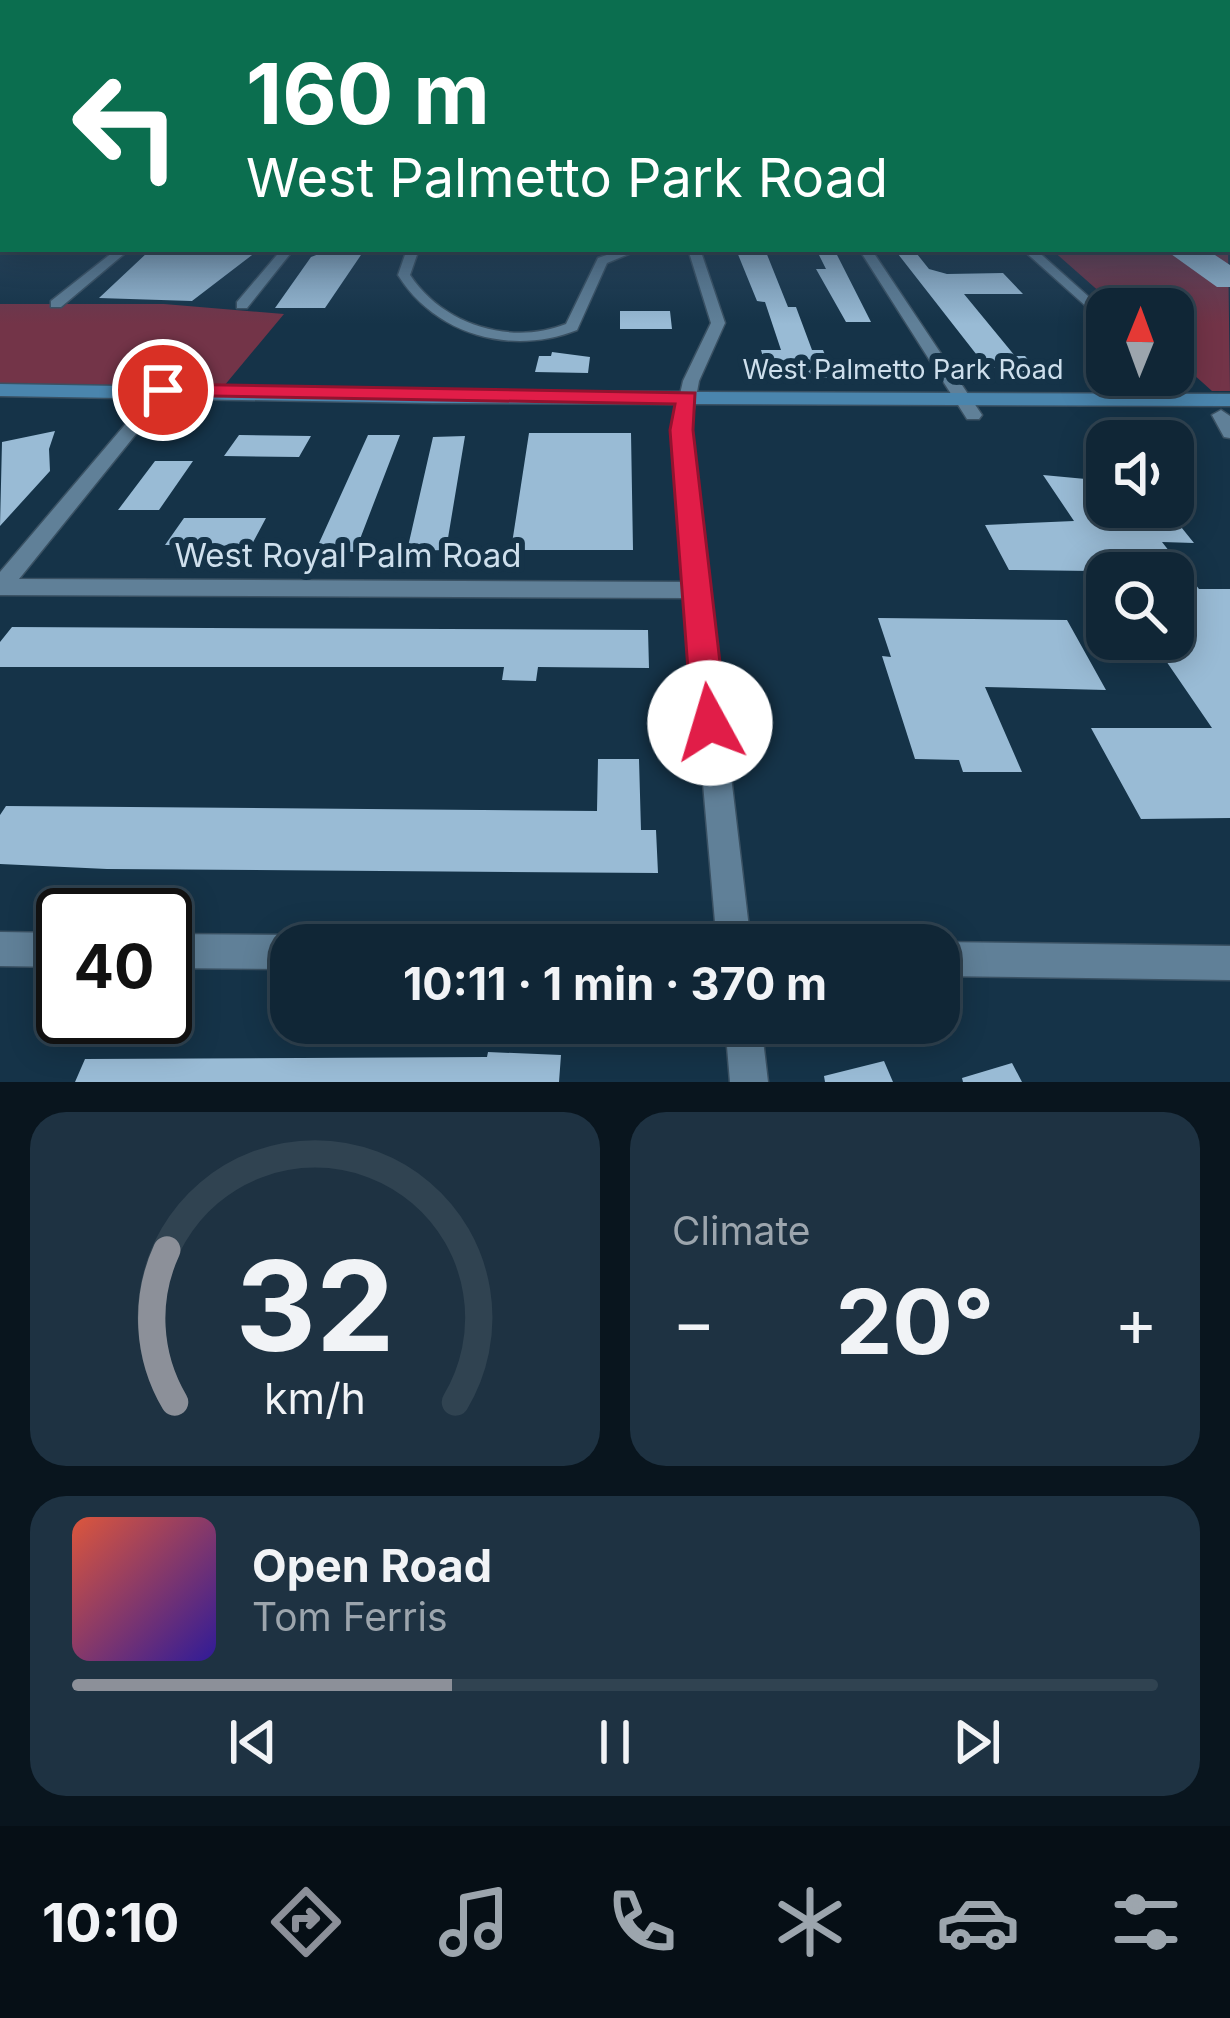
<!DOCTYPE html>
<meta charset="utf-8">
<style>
:root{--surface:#102636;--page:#1e3242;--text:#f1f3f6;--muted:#9ca5ad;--line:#304351;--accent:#8c9099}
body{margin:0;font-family:Inter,sans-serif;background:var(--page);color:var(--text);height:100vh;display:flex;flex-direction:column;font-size:45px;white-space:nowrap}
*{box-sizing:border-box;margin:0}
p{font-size:39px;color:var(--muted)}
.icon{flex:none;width:66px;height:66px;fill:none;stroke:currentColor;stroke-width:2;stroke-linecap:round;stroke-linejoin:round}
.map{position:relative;height:1082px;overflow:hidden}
.side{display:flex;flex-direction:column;gap:30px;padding:30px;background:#09151e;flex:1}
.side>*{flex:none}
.guide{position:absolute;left:0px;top:0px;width:1230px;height:252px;box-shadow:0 6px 30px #0003,0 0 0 3px var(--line);background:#0b6e4f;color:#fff;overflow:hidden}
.needle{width:78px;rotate:1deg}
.fabs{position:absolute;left:1086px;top:288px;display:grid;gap:24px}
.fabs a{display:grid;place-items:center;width:108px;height:108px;border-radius:24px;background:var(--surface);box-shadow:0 6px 30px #0003,0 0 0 3px var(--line);font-size:60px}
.speed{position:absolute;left:36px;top:888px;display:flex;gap:24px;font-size:60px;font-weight:700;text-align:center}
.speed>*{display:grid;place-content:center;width:156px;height:156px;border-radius:50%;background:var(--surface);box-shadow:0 6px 30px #0003,0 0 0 3px var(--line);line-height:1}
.speed .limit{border:6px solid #111;border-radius:18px;background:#fff;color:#111}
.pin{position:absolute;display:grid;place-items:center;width:102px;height:102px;color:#fff;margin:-51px;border:6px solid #fff;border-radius:50%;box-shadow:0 3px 12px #0007}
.me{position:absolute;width:132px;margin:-66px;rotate:354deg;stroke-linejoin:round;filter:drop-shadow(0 0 9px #0008)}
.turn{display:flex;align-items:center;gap:42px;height:252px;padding:0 48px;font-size:54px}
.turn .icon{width:156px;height:156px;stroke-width:2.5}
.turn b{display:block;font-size:84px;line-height:102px}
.big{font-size:90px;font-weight:700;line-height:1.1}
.side .widget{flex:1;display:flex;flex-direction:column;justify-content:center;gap:18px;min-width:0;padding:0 42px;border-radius:36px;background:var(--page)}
.side .dial{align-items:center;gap:0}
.dial svg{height:312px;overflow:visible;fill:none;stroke:var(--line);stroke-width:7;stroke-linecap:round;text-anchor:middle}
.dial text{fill:var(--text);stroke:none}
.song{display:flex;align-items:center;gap:36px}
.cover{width:144px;height:144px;border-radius:18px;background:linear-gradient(135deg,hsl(10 70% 55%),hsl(250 70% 35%))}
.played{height:12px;border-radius:6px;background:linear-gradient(90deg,var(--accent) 35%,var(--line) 35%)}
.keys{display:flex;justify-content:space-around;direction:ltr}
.heat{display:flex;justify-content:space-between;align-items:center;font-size:66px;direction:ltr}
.side .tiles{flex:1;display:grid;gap:30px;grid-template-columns:1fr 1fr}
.widget:last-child{grid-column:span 2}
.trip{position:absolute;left:270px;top:924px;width:690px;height:120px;border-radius:36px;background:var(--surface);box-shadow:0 6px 30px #0003,0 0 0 3px var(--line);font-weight:700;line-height:120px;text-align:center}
.dock{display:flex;height:192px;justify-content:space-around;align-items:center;background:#060f16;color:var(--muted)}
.dock .icon{width:84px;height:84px}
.dock .current{color:var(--accent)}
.dock b{font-size:54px;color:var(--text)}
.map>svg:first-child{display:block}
.green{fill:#733448}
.building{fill:#99bbd5}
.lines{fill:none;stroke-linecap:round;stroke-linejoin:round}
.minor-casing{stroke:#3a5163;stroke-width:3}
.major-casing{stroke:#3a5163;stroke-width:3}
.minor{fill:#608098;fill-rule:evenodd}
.major{fill:#4a85ad;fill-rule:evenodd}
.route{fill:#e11d48;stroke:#92132f;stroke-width:3}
.labels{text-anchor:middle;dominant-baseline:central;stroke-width:12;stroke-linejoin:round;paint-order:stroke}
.far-street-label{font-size:27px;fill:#cedfec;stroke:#153348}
.street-label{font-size:33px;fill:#cedfec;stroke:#153348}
</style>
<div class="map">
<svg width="1230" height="1082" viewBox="0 0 1230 1082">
<rect width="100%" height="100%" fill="#153348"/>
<path class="green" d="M 1227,172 L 1230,391 L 1212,391 L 1173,356 L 1173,309 L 1119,309 L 1051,249 L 1227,249 Z
M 0,304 L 164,304 L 284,314 L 224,386 L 0,385 Z"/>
<path class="building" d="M 234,249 L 256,252 L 192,301 L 99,298 L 148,252 Z
M 816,249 L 834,249 L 871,322 L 846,322 L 816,269 L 826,269 Z
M 1164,249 L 1206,249 L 1230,265 L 1230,287 L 1217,287 Z
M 324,252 L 363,252 L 325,308 L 275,308 L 311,257 Z
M 737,252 L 766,252 L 788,307 L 796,307 L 812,350 L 823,350 L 835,378 L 769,378 L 761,350 L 781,350 L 765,302 L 757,301 Z
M 898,254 L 917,254 L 929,269 L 947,274 L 1003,273 L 1023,294 L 964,294 L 1015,356 L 1025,356 L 1043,378 L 1017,378 L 1010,368 L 987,368 Z
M 620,311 L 670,311 L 672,329 L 620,329 Z
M 552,352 L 590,357 L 588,373 L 535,372 L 539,356 L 551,356 Z
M 55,431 L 49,449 L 50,471 L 0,526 L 2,442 Z
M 529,433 L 631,433 L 633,550 L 511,550 Z
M 239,435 L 311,436 L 299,457 L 224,456 Z
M 368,435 L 400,435 L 355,552 L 315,552 Z
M 465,436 L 446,550 L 407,551 L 433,437 Z
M 155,461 L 193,461 L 159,510 L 118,510 Z
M 1043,475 L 1107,481 L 1107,507 L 1165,507 L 1194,543 L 1162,542 L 1199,589 L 1230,589 L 1230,818 L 1141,819 L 1091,728 L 1212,728 L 1151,639 L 1173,639 L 1173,572 L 1107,571 L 1107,594 L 1092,571 L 1009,570 L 985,525 L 1074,521 Z
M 184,518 L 266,518 L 251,546 L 165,545 Z
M 878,618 L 1067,620 L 1106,690 L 985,687 L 1022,772 L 963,772 L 959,760 L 915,759 L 882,656 L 891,657 Z
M 12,627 L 648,630 L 649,668 L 538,667 L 536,681 L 502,680 L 504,667 L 0,667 L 0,642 Z
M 598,759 L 639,759 L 641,830 L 656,830 L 658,873 L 107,869 L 0,864 L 0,815 L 6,806 L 597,811 Z
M 488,1052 L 561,1055 L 559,1082 L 75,1082 L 85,1059 L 487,1057 Z
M 884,1061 L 893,1082 L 825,1082 L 824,1076 Z
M 1012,1063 L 1022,1082 L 963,1082 L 962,1078 Z"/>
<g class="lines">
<defs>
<path id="minor" d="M 117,249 L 130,249 L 61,307 L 51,307 L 51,301 Z
M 282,249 L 294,249 L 247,308 L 237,308 L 237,302 Z
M 407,249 L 419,249 L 410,275 C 443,325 511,346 566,324 L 598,258 L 624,249 L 641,249 L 607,263 L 577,330 C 512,356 435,335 398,275 Z
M 688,249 L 700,249 L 725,323 L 699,381 L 690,430 L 751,945 L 717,945 L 687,598 L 0,595 L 0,572 L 157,387 L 169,387 L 169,393 L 19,579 L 686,582 L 672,430 L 683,381 L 711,323 Z
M 859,249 L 871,249 L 982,415 L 979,419 L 967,419 Z
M 1022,249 L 1035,249 L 1107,313 L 1107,325 Z
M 1156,375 L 1172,375 L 1188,400 L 1186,404 L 1174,404 Z
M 1221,410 L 1230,416 L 1230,438 L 1224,437 L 1212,415 Z
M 0,932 L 63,933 L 63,967 L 0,966 Z
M 165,934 L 291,935 L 303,940 L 305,945 L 291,945 L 291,969 L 165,968 Z
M 939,942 L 1230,946 L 1230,980 L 939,976 L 939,945 L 932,945 Z
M 725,1023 L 761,1023 L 768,1082 L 730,1082 Z"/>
<path id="major" d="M 0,384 L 432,391 L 1230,394 L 1230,406 L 432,403 L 0,396 Z"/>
</defs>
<use href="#minor" class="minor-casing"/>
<use href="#major" class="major-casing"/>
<use href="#minor" class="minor"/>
<use href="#major" class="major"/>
</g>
<linearGradient id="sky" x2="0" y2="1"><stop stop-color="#0c1c28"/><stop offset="0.53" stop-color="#35506a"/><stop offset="1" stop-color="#35506a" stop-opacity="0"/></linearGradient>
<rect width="1230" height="324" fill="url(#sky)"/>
<path class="route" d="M 163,384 L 695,393 L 693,430 L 727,723 L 722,733 L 710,738 L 697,733 L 692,723 L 670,430 L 675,404 L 156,395 L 153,390 Z"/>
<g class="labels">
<g class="far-street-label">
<text x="903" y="369">West Palmetto Park Road</text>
</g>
<g class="street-label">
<text x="348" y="555">West Royal Palm Road</text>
</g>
</g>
</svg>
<div class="fabs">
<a><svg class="needle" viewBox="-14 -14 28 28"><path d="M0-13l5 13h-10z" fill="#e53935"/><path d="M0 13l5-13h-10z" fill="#9ca5ad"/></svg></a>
<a><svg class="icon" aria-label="sound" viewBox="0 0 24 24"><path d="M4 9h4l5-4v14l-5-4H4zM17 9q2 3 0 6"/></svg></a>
<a><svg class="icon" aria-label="search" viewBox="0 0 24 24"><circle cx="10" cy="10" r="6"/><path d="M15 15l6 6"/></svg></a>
</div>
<div class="speed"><div class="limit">40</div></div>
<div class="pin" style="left:163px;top:390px;background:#d93025"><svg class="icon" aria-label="arrive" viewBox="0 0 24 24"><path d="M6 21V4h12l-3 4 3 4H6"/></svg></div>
<svg class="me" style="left:710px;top:723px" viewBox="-20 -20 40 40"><circle r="19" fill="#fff"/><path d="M0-13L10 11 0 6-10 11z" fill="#e11d48"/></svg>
<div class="trip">10:11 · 1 min · 370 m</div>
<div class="guide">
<div class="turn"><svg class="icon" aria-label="left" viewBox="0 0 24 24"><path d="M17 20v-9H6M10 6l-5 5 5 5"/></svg><div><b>160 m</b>West Palmetto Park Road</div></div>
</div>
</div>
<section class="side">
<div class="tiles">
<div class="widget dial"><svg viewBox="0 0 100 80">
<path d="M14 69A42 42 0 1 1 86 69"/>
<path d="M14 69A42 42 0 0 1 12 30" stroke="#8c9099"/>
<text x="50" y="56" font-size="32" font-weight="700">32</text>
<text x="50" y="72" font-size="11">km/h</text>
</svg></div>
<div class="widget"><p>Climate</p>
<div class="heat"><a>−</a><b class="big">20°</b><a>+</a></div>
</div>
<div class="widget">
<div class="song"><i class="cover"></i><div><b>Open Road</b><p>Tom Ferris</p></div></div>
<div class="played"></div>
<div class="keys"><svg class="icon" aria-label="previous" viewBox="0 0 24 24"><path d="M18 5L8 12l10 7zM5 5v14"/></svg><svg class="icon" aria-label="pause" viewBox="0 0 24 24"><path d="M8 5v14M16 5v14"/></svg><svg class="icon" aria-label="next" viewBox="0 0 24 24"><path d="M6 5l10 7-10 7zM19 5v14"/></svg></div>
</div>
</div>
</section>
<nav class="dock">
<b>10:10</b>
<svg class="icon current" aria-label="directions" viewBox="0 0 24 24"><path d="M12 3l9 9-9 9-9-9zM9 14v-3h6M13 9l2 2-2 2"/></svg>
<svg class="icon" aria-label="music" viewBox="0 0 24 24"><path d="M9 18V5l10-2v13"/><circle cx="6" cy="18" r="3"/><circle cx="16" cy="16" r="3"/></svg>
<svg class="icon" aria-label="phone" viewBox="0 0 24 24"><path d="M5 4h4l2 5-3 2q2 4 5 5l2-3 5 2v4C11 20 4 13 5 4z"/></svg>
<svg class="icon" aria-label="climate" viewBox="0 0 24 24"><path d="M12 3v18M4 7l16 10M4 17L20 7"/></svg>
<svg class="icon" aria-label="car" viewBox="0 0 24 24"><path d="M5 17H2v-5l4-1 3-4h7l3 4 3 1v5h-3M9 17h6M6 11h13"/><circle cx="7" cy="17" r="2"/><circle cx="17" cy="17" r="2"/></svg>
<svg class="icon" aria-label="filters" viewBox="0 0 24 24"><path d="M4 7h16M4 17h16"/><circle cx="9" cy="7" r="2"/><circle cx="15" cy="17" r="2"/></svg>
</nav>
